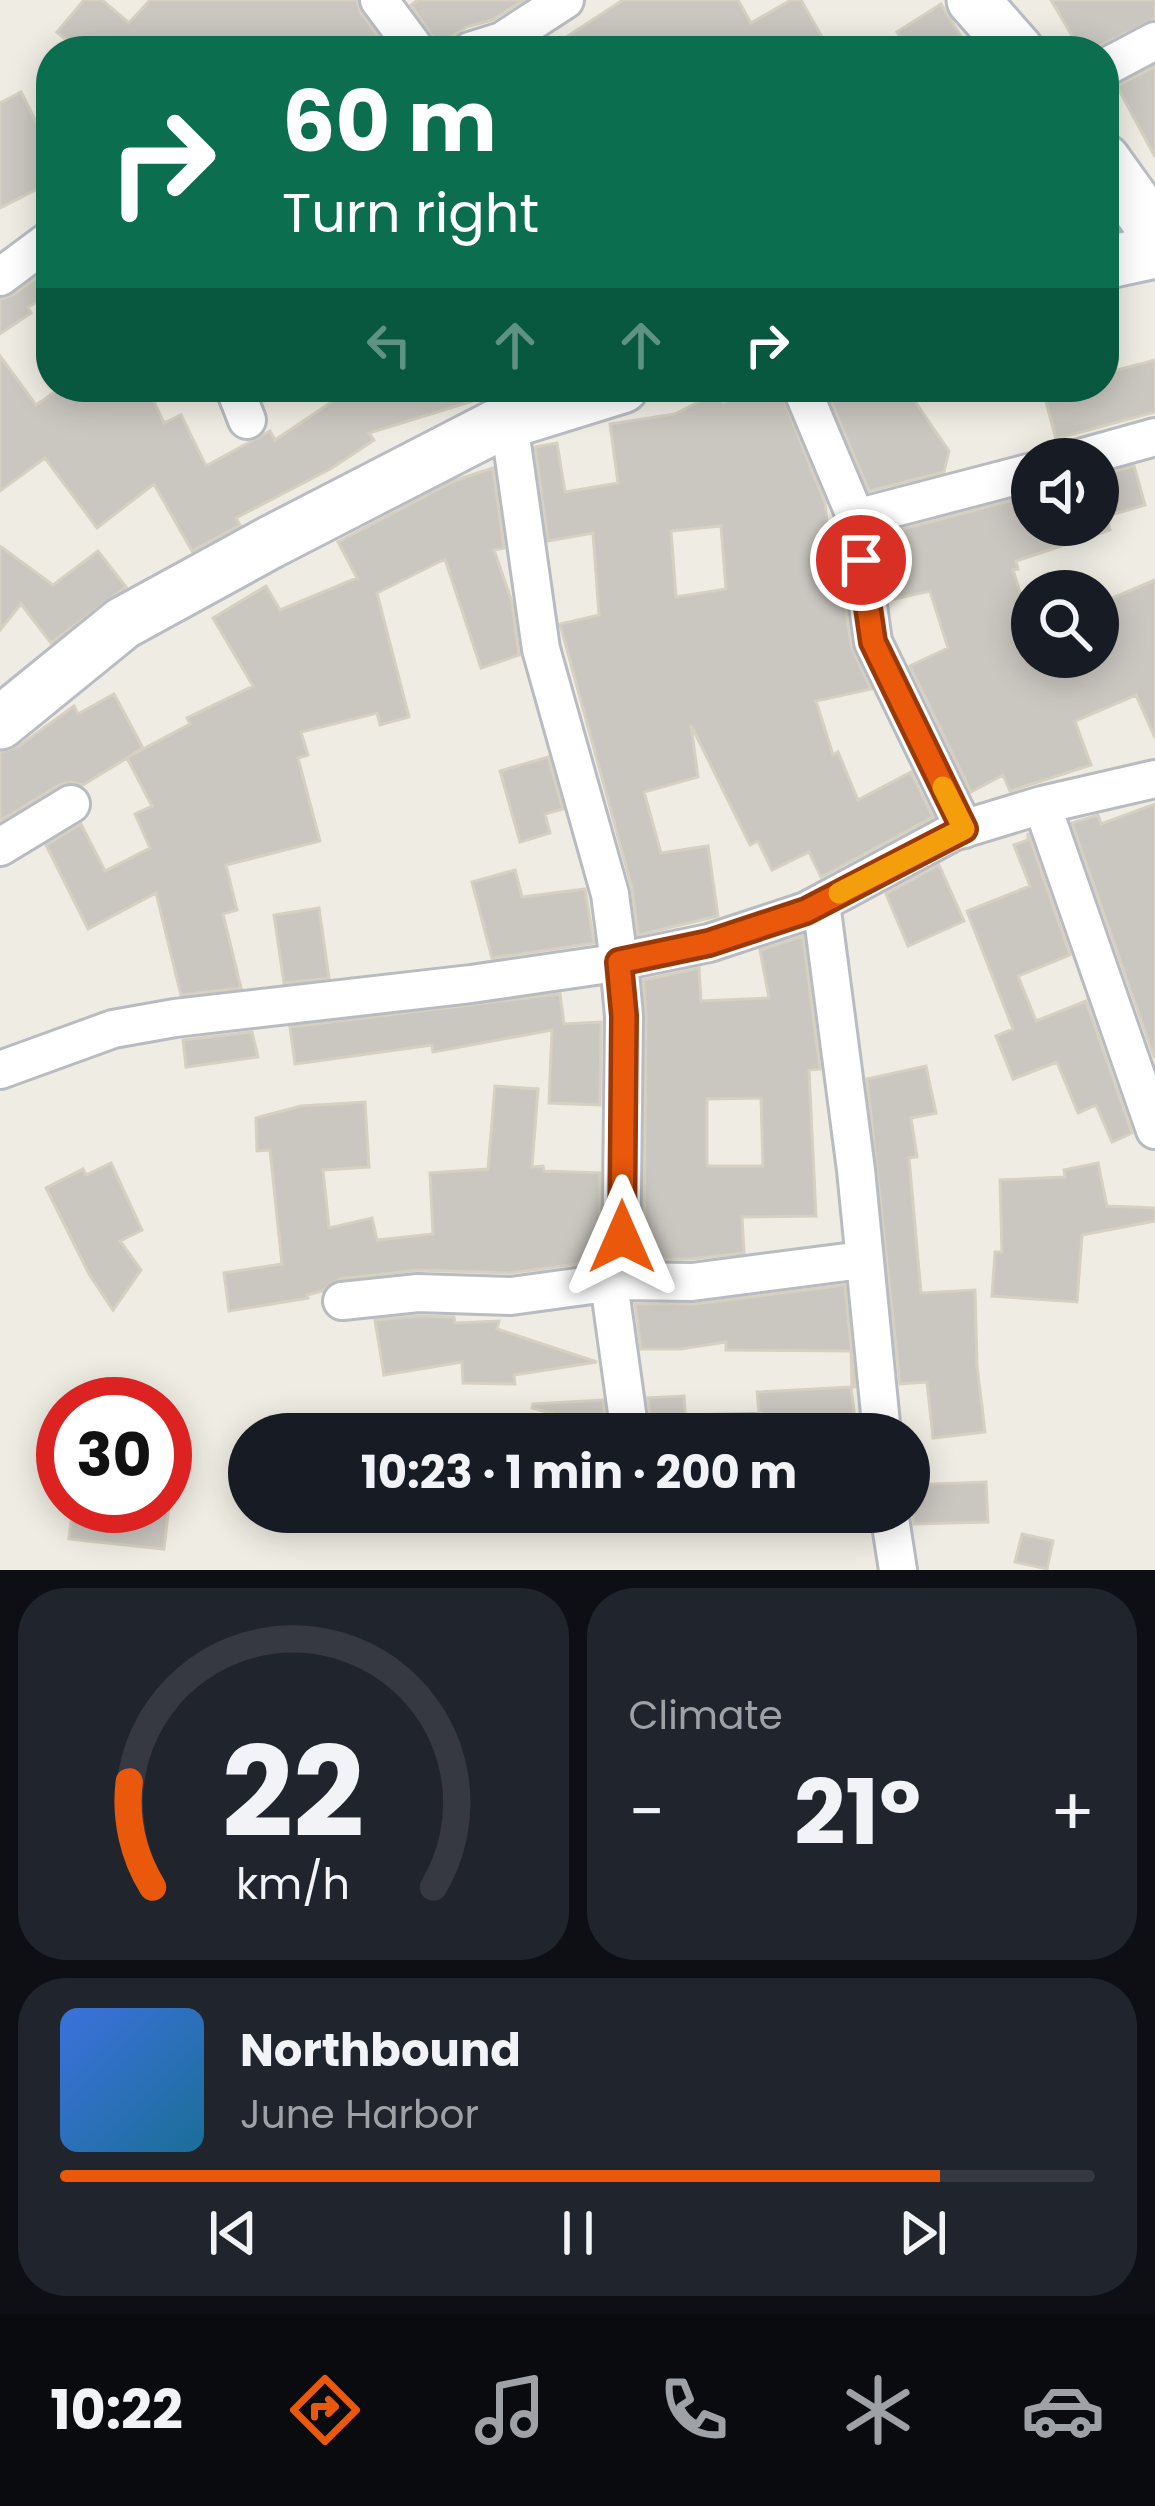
<!DOCTYPE html>
<meta charset="utf-8">
<style>
:root{--surface:#171b24;--page:#20242c;--text:#f1f3f6;--muted:#9ea1a6;--line:#363941;--accent:#ea580c}
body{margin:0;font-family:Poppins,sans-serif;background:var(--page);color:var(--text);height:100vh;display:flex;flex-direction:column;font-size:45px;white-space:nowrap}
*{box-sizing:border-box;margin:0}
p{font-size:39px;color:var(--muted)}
.icon{flex:none;width:66px;height:66px;fill:none;stroke:currentColor;stroke-width:2;stroke-linecap:round;stroke-linejoin:round}
.map{position:relative;height:1570px;overflow:hidden}
.panel{display:flex;flex-direction:column;gap:18px;padding:18px;background:#0d0f14;flex:1}
.panel>*{flex:none}
.guide{position:absolute;left:36px;top:36px;width:1083px;height:366px;border-radius:48px;box-shadow:0 6px 30px #0003;background:#0b6e4f;color:#fff;overflow:hidden}
.tools{position:absolute;left:1011px;top:438px;display:grid;gap:24px}
.tools a{display:grid;place-items:center;width:108px;height:108px;border-radius:50%;background:var(--surface);box-shadow:0 6px 30px #0003;font-size:60px}
.speed{position:absolute;left:36px;top:1377px;display:flex;gap:24px;font-size:60px;font-weight:700;text-align:center}
.speed>*{display:grid;place-content:center;width:156px;height:156px;border-radius:50%;background:var(--surface);box-shadow:0 6px 30px #0003;line-height:1}
.speed .limit{border:18px solid #d22;background:#fff;color:#111}
.pin{position:absolute;display:grid;place-items:center;width:102px;height:102px;color:#fff;margin:-51px;border:6px solid #fff;border-radius:50%;box-shadow:0 3px 12px #0007}
.me{position:absolute;width:132px;margin:-66px;rotate:0deg;stroke-linejoin:round;filter:drop-shadow(0 0 9px #0008)}
.turn{display:flex;align-items:center;gap:42px;height:252px;padding:0 48px;font-size:54px}
.turn .icon{width:156px;height:156px;stroke-width:2.5}
.turn b{display:block;font-size:84px;line-height:102px}
.lanes{display:flex;align-items:center;height:114px;padding:0 48px;background:#0003;justify-content:center;gap:60px;direction:ltr}
.lanes .off{opacity:.35}
.big{font-size:90px;font-weight:700;line-height:1.1}
.panel .tile{flex:1;display:flex;flex-direction:column;justify-content:center;gap:18px;min-width:0;padding:0 42px;border-radius:48px;background:var(--page)}
.panel .dial{align-items:center;gap:0}
.dial svg{height:312px;overflow:visible;fill:none;stroke:var(--line);stroke-width:7;stroke-linecap:round;text-anchor:middle}
.dial text{fill:var(--text);stroke:none}
.song{display:flex;align-items:center;gap:36px}
.cover{width:144px;height:144px;border-radius:18px;background:linear-gradient(135deg,hsl(220 70% 55%),hsl(200 70% 35%))}
.played{height:12px;border-radius:6px;background:linear-gradient(90deg,var(--accent) 85%,var(--line) 85%)}
.keys{display:flex;justify-content:space-around;direction:ltr}
.heat{display:flex;justify-content:space-between;align-items:center;font-size:66px;direction:ltr}
.panel .tiles{flex:1;display:grid;gap:18px;grid-template-columns:1fr 1fr}
.tile:last-child{grid-column:span 2}
.trip{position:absolute;left:228px;top:1413px;width:702px;height:120px;border-radius:60px;background:var(--surface);box-shadow:0 6px 30px #0003;font-weight:700;line-height:120px;text-align:center}
.dock{display:flex;height:192px;justify-content:space-around;align-items:center;background:#090b0e;color:var(--muted)}
.dock .icon{width:84px;height:84px}
.dock .active{color:var(--accent)}
.dock b{font-size:54px;color:var(--text)}
.map>svg:first-child{display:block}
.building{fill:#cac7c0;stroke:#d5d0c1;stroke-width:3;fill-rule:evenodd}
.lines{fill:none;stroke-linecap:round;stroke-linejoin:round}
.street-casing{stroke:#b8bbc0;stroke-width:42}
.secondary-casing{stroke:#b9bcc3;stroke-width:57}
.street{stroke:#fff;stroke-width:36}
.secondary{stroke:#fff;stroke-width:51}
.route-casing{stroke:#983908;stroke-width:30}
.route{stroke:#ea580c;stroke-width:21}
.slow{stroke:#f59e0b;stroke-width:21}
</style>
<div class="map">
<svg width="1155" height="1570" viewBox="0 0 1155 1570">
<rect width="100%" height="100%" fill="#efede3"/>
<path class="building" d="M 84,0 L 102,0 L 129,23 L 150,0 L 357,0 L 361,13 L 389,51 L 79,51 L 57,32 Z
M 418,0 L 524,0 L 492,20 L 466,27 L 439,46 L 411,5 Z
M 623,0 L 738,0 L 751,23 L 791,0 L 801,0 L 830,51 L 545,51 Z
M 1051,0 L 1155,0 L 1155,19 L 1090,51 L 1081,51 Z
M 941,4 L 970,51 L 909,51 L 897,32 Z
M 1155,66 L 1155,157 L 1117,86 Z
M 21,92 L 51,151 L 51,182 L 0,208 L 0,103 Z
M 51,267 L 51,294 L 28,307 L 31,313 L 0,334 L 0,299 L 13,295 Z
M 0,356 L 36,405 L 62,387 L 147,387 L 164,423 L 181,415 L 206,466 L 270,431 L 275,440 L 354,387 L 482,387 L 483,398 L 369,433 L 374,440 L 332,468 L 236,518 L 240,525 L 192,551 L 154,484 L 97,528 L 45,458 L 0,491 Z
M 1155,360 L 1155,412 L 1056,439 L 1042,387 L 1104,387 L 1104,367 L 1106,373 Z
M 761,387 L 779,387 L 825,503 L 828,532 L 835,531 L 851,646 L 871,689 L 816,701 L 833,755 L 838,752 L 858,800 L 911,772 L 933,817 L 821,877 L 809,852 L 772,870 L 758,841 L 750,845 L 691,725 L 698,777 L 644,792 L 661,853 L 708,846 L 718,916 L 638,935 L 632,888 L 560,624 L 599,615 L 593,533 L 548,541 L 535,447 L 557,443 L 565,492 L 618,483 L 610,424 L 675,414 L 718,392 L 723,403 ZM 721,526 L 726,589 L 676,597 L 671,531 Z
M 825,387 L 905,387 L 949,451 L 944,472 L 869,491 Z
M 1134,466 L 1145,505 L 1107,516 L 1098,476 Z
M 493,468 L 504,548 L 494,550 L 512,602 L 519,655 L 481,668 L 445,559 L 377,593 L 409,717 L 380,725 L 377,713 L 301,732 L 308,755 L 298,758 L 320,841 L 226,865 L 237,910 L 223,914 L 241,988 L 181,995 L 156,893 L 88,929 L 46,845 L 81,824 L 105,871 L 150,848 L 135,814 L 152,806 L 127,758 L 83,785 L 72,782 L 59,785 L 0,821 L 0,752 L 19,746 L 74,706 L 78,714 L 114,694 L 143,748 L 128,757 L 190,724 L 187,718 L 253,686 L 213,618 L 266,586 L 280,610 L 357,578 L 338,542 L 456,480 Z
M 1032,495 L 1032,525 L 1109,525 L 1110,530 L 1016,561 L 1018,569 L 1013,570 L 1032,630 L 1032,657 L 1098,657 L 1098,604 L 1155,580 L 1155,738 L 1136,695 L 1075,721 L 1091,765 L 1010,791 L 1003,775 L 971,792 L 910,666 L 948,648 L 930,591 L 890,600 L 881,535 Z
M 0,546 L 53,585 L 98,551 L 126,587 L 51,643 L 21,604 L 0,630 Z
M 548,757 L 563,809 L 545,814 L 550,833 L 520,842 L 500,771 Z
M 1155,804 L 1155,1057 L 1154,1057 L 1072,823 L 1098,815 L 1101,824 Z
M 1028,833 L 1070,955 L 1018,976 L 1036,1021 L 1086,1001 L 1132,1133 L 1112,1142 L 1096,1105 L 1078,1113 L 1057,1062 L 1013,1079 L 996,1036 L 1013,1029 L 967,911 L 1030,886 L 1014,845 L 1028,840 Z
M 939,865 L 964,921 L 908,946 L 886,894 Z
M 515,870 L 522,897 L 585,889 L 594,943 L 492,958 L 472,882 Z
M 319,908 L 329,978 L 284,983 L 274,915 Z
M 803,936 L 820,1069 L 809,1070 L 816,1216 L 742,1217 L 744,1253 L 691,1259 L 644,1259 L 646,1016 L 643,980 L 699,968 L 701,1001 L 769,998 L 760,950 ZM 761,1098 L 763,1166 L 707,1166 L 707,1099 Z
M 560,994 L 564,1024 L 601,1022 L 600,1105 L 549,1103 L 552,1030 L 433,1052 L 432,1045 L 295,1064 L 290,1027 Z
M 252,1032 L 258,1057 L 186,1067 L 183,1040 Z
M 926,1066 L 936,1113 L 911,1118 L 917,1157 L 909,1158 L 921,1293 L 975,1290 L 977,1366 L 985,1432 L 933,1438 L 927,1382 L 900,1384 L 867,1079 Z
M 495,1086 L 538,1089 L 532,1167 L 543,1166 L 544,1171 L 600,1173 L 599,1261 L 510,1273 L 418,1270 L 340,1279 L 322,1291 L 307,1295 L 308,1298 L 229,1311 L 224,1273 L 282,1264 L 270,1150 L 257,1151 L 256,1118 L 301,1106 L 365,1102 L 369,1167 L 323,1170 L 329,1228 L 372,1218 L 377,1240 L 433,1234 L 430,1173 L 488,1169 Z
M 111,1163 L 142,1230 L 120,1241 L 141,1270 L 113,1310 L 89,1274 L 46,1188 L 83,1169 L 86,1175 Z
M 1098,1163 L 1107,1206 L 1155,1208 L 1155,1221 L 1082,1235 L 1077,1302 L 992,1296 L 995,1252 L 1002,1252 L 1000,1180 L 1065,1177 L 1064,1170 Z
M 845,1285 L 855,1387 L 852,1387 L 851,1351 L 726,1350 L 726,1342 L 680,1349 L 641,1349 L 635,1304 L 695,1304 Z
M 419,1316 L 454,1317 L 455,1323 L 499,1321 L 497,1329 L 597,1362 L 514,1375 L 515,1384 L 463,1383 L 462,1362 L 384,1375 L 375,1320 Z
M 851,1387 L 857,1434 L 775,1434 L 772,1420 L 759,1412 L 757,1392 Z
M 684,1396 L 686,1426 L 652,1428 L 648,1398 Z
M 603,1400 L 607,1429 L 532,1408 L 533,1404 Z
M 986,1482 L 988,1522 L 914,1524 L 909,1485 Z
M 73,1506 L 169,1506 L 164,1549 L 69,1539 Z
M 1022,1534 L 1053,1541 L 1047,1569 L 1015,1562 Z"/>
<g class="lines">
<defs>
<path id="street" d="M 379,0 L 417,51
M 470,51 L 502,41 L 565,0
M 1104,68 L 1155,41
M 0,277 L 51,239
M 234,387 L 247,420
M 504,387 L 541,649 L 610,894 L 619,962 L 624,1016 L 621,1281 L 692,1282 L 862,1260
M 801,387 L 856,518 L 873,642 L 964,829
M 1076,459 L 1155,437
M 856,518 L 1032,472
M 1042,805 L 1155,1130
M 0,847 L 71,804
M 821,903 L 856,1170 L 882,1434
M 0,1070 L 113,1029 L 175,1018 L 471,984 L 602,965 L 709,943 L 806,911 L 953,832 L 1042,805 L 1155,779
M 609,1283 L 630,1434
M 342,1301 L 418,1293 L 511,1296 L 621,1281
M 708,1434 L 753,1433
M 889,1512 L 898,1570"/>
<path id="secondary" d="M 973,0 L 1018,51
M 1104,160 L 1155,231
M 1104,263 L 1155,252
M 0,723 L 123,623 L 271,542 L 496,426 L 622,387"/>
</defs>
<use href="#street" class="street-casing"/>
<use href="#secondary" class="secondary-casing"/>
<use href="#street" class="street"/>
<use href="#secondary" class="secondary"/>
</g>
<g class="lines">
<defs>
<path id="route" d="M 622,1237 L 624,1016 L 619,962 L 709,943 L 806,911 L 964,829 L 873,642 L 861,560"/>
</defs>
<use href="#route" class="route-casing"/>
<use href="#route" class="route"/>
<path class="slow" d="M 839,893 L 964,829 L 943,787"/>
</g>
</svg>
<div class="tools">
<a><svg class="icon" aria-label="sound" viewBox="0 0 24 24"><path d="M4 9h4l5-4v14l-5-4H4zM17 9q2 3 0 6"/></svg></a>
<a><svg class="icon" aria-label="search" viewBox="0 0 24 24"><circle cx="10" cy="10" r="6"/><path d="M15 15l6 6"/></svg></a>
</div>
<div class="speed"><div class="limit">30</div></div>
<div class="pin" style="left:861px;top:560px;background:#d93025"><svg class="icon" aria-label="arrive" viewBox="0 0 24 24"><path d="M6 21V4h12l-3 4 3 4H6"/></svg></div>
<svg class="me" style="left:622px;top:1237px" viewBox="-20 -20 40 40"><path d="M0-17L14 15 0 8-14 15z" fill="#ea580c" stroke="#fff" stroke-width="4"/></svg>
<div class="trip">10:23 · 1 min · 200 m</div>
<div class="guide">
<div class="turn"><svg class="icon" aria-label="right" viewBox="0 0 24 24"><path d="M7 20v-9h11M14 6l5 5-5 5"/></svg><div><b>60 m</b>Turn right</div></div>
<div class="lanes"><svg class="icon off" aria-label="left" viewBox="0 0 24 24"><path d="M17 20v-9H6M10 6l-5 5 5 5"/></svg><svg class="icon off" aria-label="ahead" viewBox="0 0 24 24"><path d="M12 20V5M6 11l6-6 6 6"/></svg><svg class="icon off" aria-label="ahead" viewBox="0 0 24 24"><path d="M12 20V5M6 11l6-6 6 6"/></svg><svg class="icon" aria-label="right" viewBox="0 0 24 24"><path d="M7 20v-9h11M14 6l5 5-5 5"/></svg></div>
</div>
</div>
<section class="panel">
<div class="tiles">
<div class="tile dial"><svg viewBox="0 0 100 80">
<path d="M14 69A42 42 0 1 1 86 69"/>
<path d="M14 69A42 42 0 0 1 8 42" stroke="#ea580c"/>
<text x="50" y="56" font-size="32" font-weight="700">22</text>
<text x="50" y="72" font-size="11">km/h</text>
</svg></div>
<div class="tile"><p>Climate</p>
<div class="heat"><a>−</a><b class="big">21°</b><a>+</a></div>
</div>
<div class="tile">
<div class="song"><i class="cover"></i><div><b>Northbound</b><p>June Harbor</p></div></div>
<div class="played"></div>
<div class="keys"><svg class="icon" aria-label="previous" viewBox="0 0 24 24"><path d="M18 5L8 12l10 7zM5 5v14"/></svg><svg class="icon" aria-label="pause" viewBox="0 0 24 24"><path d="M8 5v14M16 5v14"/></svg><svg class="icon" aria-label="next" viewBox="0 0 24 24"><path d="M6 5l10 7-10 7zM19 5v14"/></svg></div>
</div>
</div>
</section>
<nav class="dock">
<b>10:22</b>
<svg class="icon active" aria-label="directions" viewBox="0 0 24 24"><path d="M12 3l9 9-9 9-9-9zM9 14v-3h6M13 9l2 2-2 2"/></svg>
<svg class="icon" aria-label="music" viewBox="0 0 24 24"><path d="M9 18V5l10-2v13"/><circle cx="6" cy="18" r="3"/><circle cx="16" cy="16" r="3"/></svg>
<svg class="icon" aria-label="phone" viewBox="0 0 24 24"><path d="M5 4h4l2 5-3 2q2 4 5 5l2-3 5 2v4C11 20 4 13 5 4z"/></svg>
<svg class="icon" aria-label="climate" viewBox="0 0 24 24"><path d="M12 3v18M4 7l16 10M4 17L20 7"/></svg>
<svg class="icon" aria-label="car" viewBox="0 0 24 24"><path d="M5 17H2v-5l4-1 3-4h7l3 4 3 1v5h-3M9 17h6M6 11h13"/><circle cx="7" cy="17" r="2"/><circle cx="17" cy="17" r="2"/></svg>
</nav>
